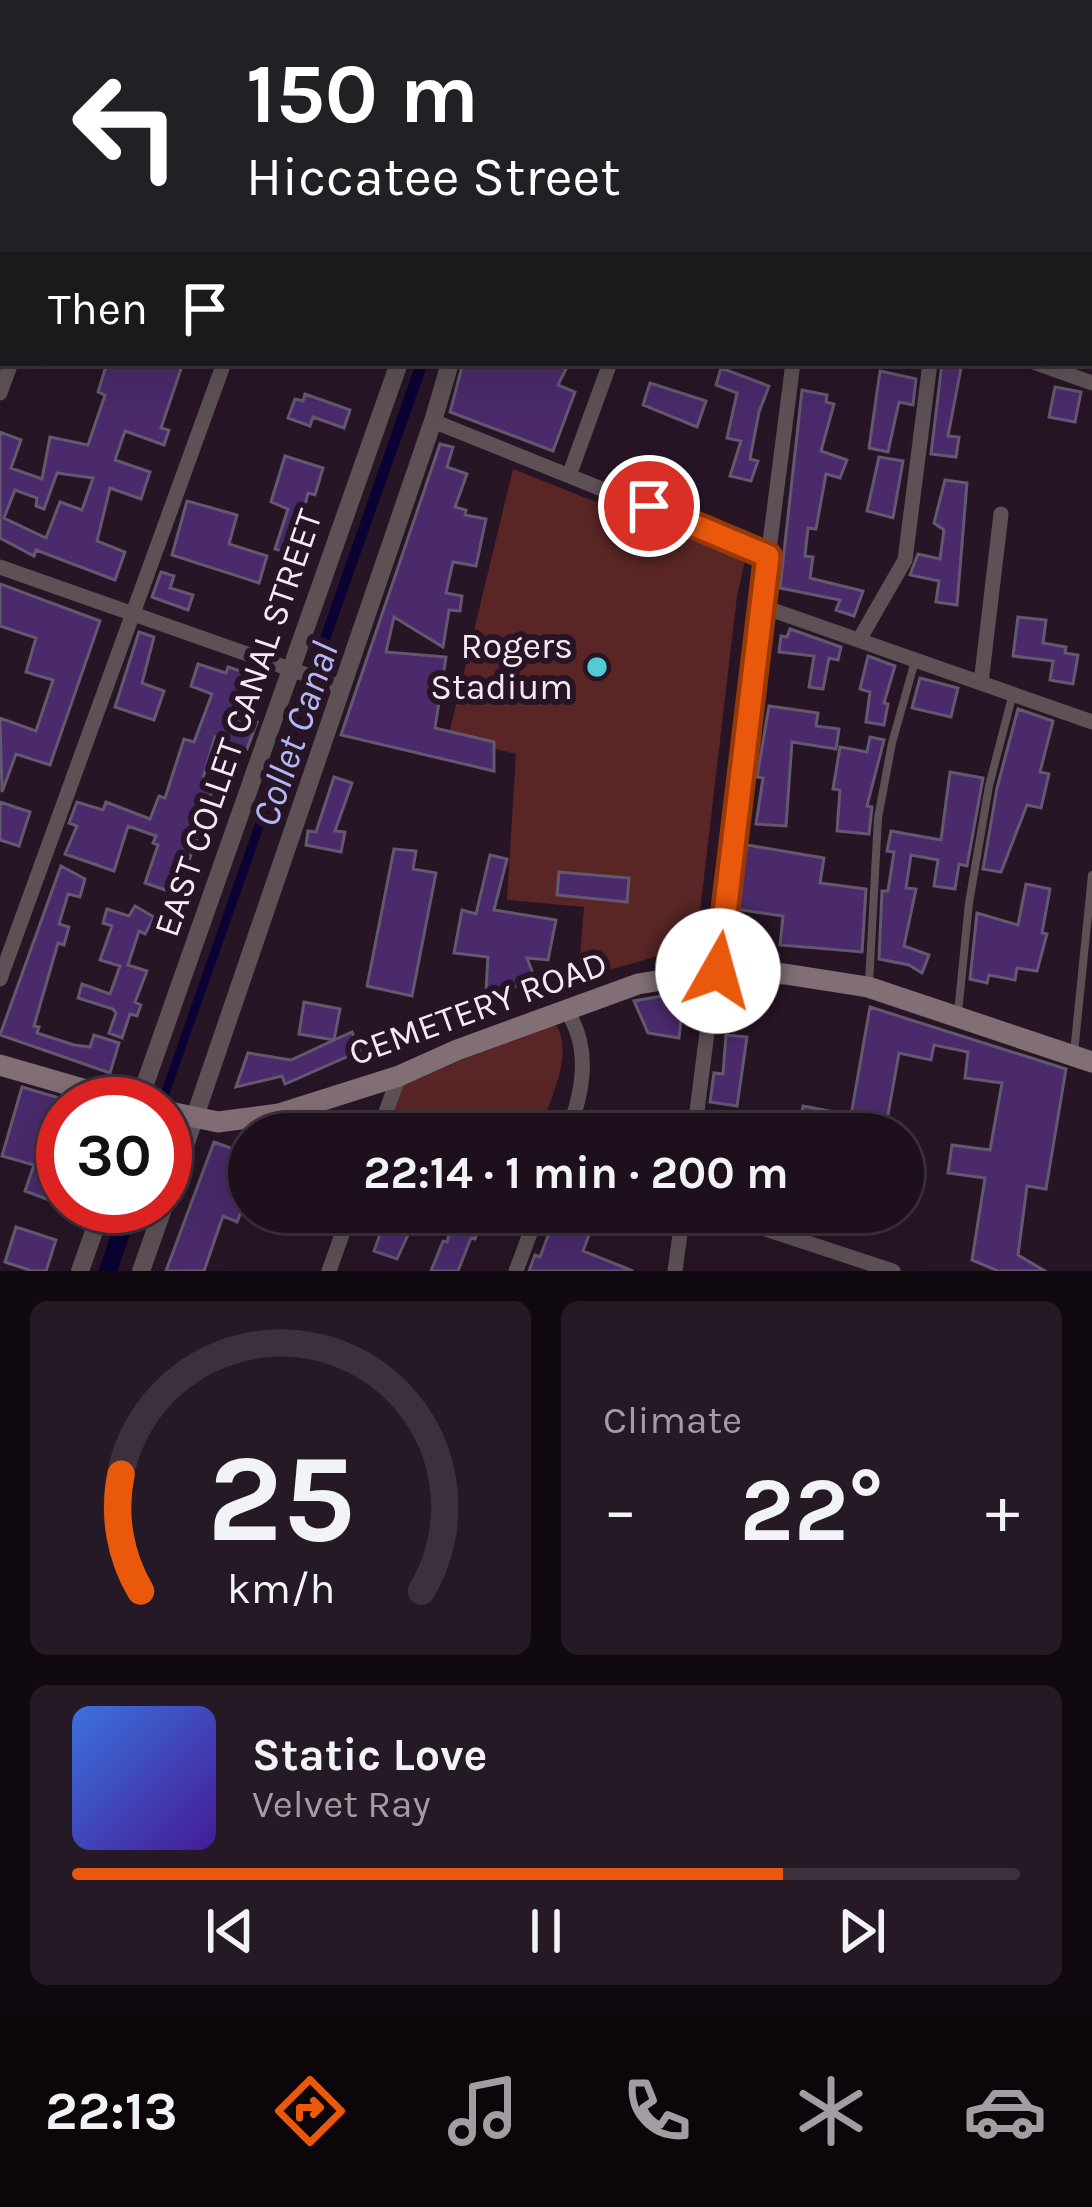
<!DOCTYPE html>
<meta charset="utf-8">
<style>
:root{--surface:#1d101c;--page:#251925;--text:#f1f3f6;--muted:#a09da3;--line:#3b303b;--accent:#ea580c}
body{margin:0;font-family:Karla,sans-serif;background:var(--page);color:var(--text);height:100vh;display:flex;flex-direction:column;font-size:45px;white-space:nowrap}
*{box-sizing:border-box;margin:0}
p{font-size:39px;color:var(--muted)}
.icon{flex:none;width:66px;height:66px;fill:none;stroke:currentColor;stroke-width:2;stroke-linecap:round;stroke-linejoin:round}
.map{position:relative;height:1271px;overflow:hidden}
.sheet{display:flex;flex-direction:column;gap:30px;padding:30px;background:#10090f;flex:1}
.sheet>*{flex:none}
.hud{position:absolute;left:0px;top:0px;width:1092px;height:366px;box-shadow:0 12px 48px #0002,0 0 0 3px var(--line);background:#202124;color:#fff;overflow:hidden}
.speed{position:absolute;left:36px;top:1077px;display:flex;gap:24px;font-size:60px;font-weight:700;text-align:center}
.speed>*{display:grid;place-content:center;width:156px;height:156px;border-radius:50%;background:var(--surface);box-shadow:0 12px 48px #0002,0 0 0 3px var(--line);line-height:1}
.speed .limit{border:18px solid #d22;background:#fff;color:#111}
.pin{position:absolute;display:grid;place-items:center;width:102px;height:102px;color:#fff;margin:-51px;border:6px solid #fff;border-radius:50%;box-shadow:0 3px 12px #0007}
.me{position:absolute;width:132px;margin:-66px;rotate:7deg;stroke-linejoin:round;filter:drop-shadow(0 0 9px #0008)}
.turn{display:flex;align-items:center;gap:42px;height:252px;padding:0 48px;font-size:54px}
.turn .icon{width:156px;height:156px;stroke-width:2.5}
.turn b{display:block;font-size:84px;line-height:102px}
.then{display:flex;align-items:center;height:114px;padding:0 48px;background:#0003;gap:24px;font-size:45px}
.big{font-size:90px;font-weight:700;line-height:1.1}
.sheet .card{flex:1;display:flex;flex-direction:column;justify-content:center;gap:18px;min-width:0;padding:0 42px;border-radius:18px;background:var(--page)}
.sheet .dial{align-items:center;gap:0}
.dial svg{height:312px;overflow:visible;fill:none;stroke:var(--line);stroke-width:7;stroke-linecap:round;text-anchor:middle}
.dial text{fill:var(--text);stroke:none}
.song{display:flex;align-items:center;gap:36px}
.cover{width:144px;height:144px;border-radius:18px;background:linear-gradient(135deg,hsl(220 70% 55%),hsl(260 70% 35%))}
.played{height:12px;border-radius:6px;background:linear-gradient(90deg,var(--accent) 75%,var(--line) 75%)}
.keys{display:flex;justify-content:space-around;direction:ltr}
.heat{display:flex;justify-content:space-between;align-items:center;font-size:66px;direction:ltr}
.sheet .tiles{flex:1;display:grid;gap:30px;grid-template-columns:1fr 1fr}
.card:last-child{grid-column:span 2}
.trip{position:absolute;left:228px;top:1113px;width:696px;height:120px;border-radius:60px;background:var(--surface);box-shadow:0 12px 48px #0002,0 0 0 3px var(--line);font-weight:700;line-height:120px;text-align:center}
.dock{display:flex;height:192px;justify-content:space-around;align-items:center;background:#0c060b;color:var(--muted)}
.dock .icon{width:84px;height:84px}
.dock .selected{color:var(--accent)}
.dock b{font-size:54px;color:var(--text)}
.map>svg:first-child{display:block}
.green{fill:#592625}
.water{fill:#090232}
.lines{fill:none;stroke-linecap:round;stroke-linejoin:round}
.canal{stroke:#090232;stroke-width:18}
.building{fill:#4a2a6b;stroke:#62586f;stroke-width:3;fill-rule:evenodd}
.service{stroke:#5d5155;stroke-width:8}
.minor{stroke:#5d5155;stroke-width:15}
.tertiary{stroke:#5d5155;stroke-width:18}
.secondary{stroke:#826f75;stroke-width:21}
.route-casing{stroke:#983908;stroke-width:30}
.route{stroke:#ea580c;stroke-width:21}
.poi-dot{fill:#51ccd1;stroke:#271525;stroke-width:4.5}
.labels{text-anchor:middle;dominant-baseline:central;stroke-width:12;stroke-linejoin:round;paint-order:stroke}
.poi-label{font-size:36px;fill:#f6e9f4;stroke:#271525;text-anchor:end}
.street-label{font-size:36px;fill:#f6e9f4;stroke:#271525}
.water-label{font-size:39px;font-style:italic;fill:#b0b9f5;stroke:#271525}
</style>
<div class="map">
<svg width="1092" height="1271" viewBox="0 0 1092 1271">
<rect width="100%" height="100%" fill="#271525"/>
<path class="green" d="M 513,469 L 745,561 L 737,596 L 696,945 L 578,979 L 584,907 L 507,900 L 516,754 L 448,738 Z
M 546,1023 L 557,1026 C 574,1057 548,1104 538,1134 L 429,1134 L 390,1121 L 402,1086 Z"/>
<path class="water" d="M 416,363 L 428,363 L 165,1106 L 157,1104 Z"/>
<g class="lines">
<path class="canal" d="M 558,3 L 559,0
M 108,1271 L 130,1206"/>
</g>
<path class="building" d="M 107,363 L 183,363 L 161,428 L 169,430 L 164,445 L 125,431 L 115,460 L 150,472 L 141,499 L 110,488 L 97,541 L 125,552 L 115,580 L 36,550 L 34,556 L 0,538 L 0,432 L 21,440 L 11,468 L 42,479 L 50,437 L 88,445 L 105,395 L 98,392 ZM 57,473 L 93,478 L 82,510 L 60,502 L 46,538 L 4,518 L 15,490 L 37,498 L 36,506 L 44,509 Z
M 463,363 L 569,363 L 558,385 L 575,392 L 553,451 L 450,412 Z
M 942,363 L 962,363 L 948,436 L 959,437 L 956,457 L 931,454 Z
M 721,368 L 769,386 L 759,412 L 750,459 L 758,461 L 751,481 L 730,476 L 741,441 L 727,438 L 737,393 L 716,385 Z
M 880,371 L 916,379 L 913,405 L 899,402 L 888,452 L 869,448 Z
M 650,383 L 706,401 L 697,427 L 643,405 Z
M 1055,387 L 1081,392 L 1075,422 L 1049,417 Z
M 802,390 L 827,395 L 826,402 L 834,404 L 821,451 L 847,460 L 840,478 L 826,474 L 816,529 L 808,528 L 805,556 L 813,557 L 810,578 L 863,591 L 854,616 L 836,610 L 840,600 L 780,588 Z
M 305,394 L 350,410 L 344,428 L 313,417 L 310,426 L 288,418 L 295,399 L 303,401 Z
M 440,444 L 453,447 L 447,467 L 467,474 L 455,507 L 466,510 L 465,515 L 486,519 L 476,566 L 453,562 L 446,593 L 462,596 L 460,611 L 449,610 L 443,647 L 394,617 L 386,652 L 446,657 L 435,728 L 494,742 L 494,771 L 341,735 Z
M 285,456 L 323,468 L 315,495 L 308,493 L 293,554 L 275,549 L 288,509 L 271,502 Z
M 879,457 L 903,461 L 893,518 L 867,511 Z
M 945,480 L 967,483 L 957,605 L 936,602 L 939,581 L 910,575 L 918,554 L 940,559 L 944,530 L 934,523 Z
M 187,501 L 237,515 L 229,544 L 267,556 L 259,583 L 172,555 Z
M 161,572 L 174,576 L 170,588 L 193,595 L 188,610 L 152,597 Z
M 0,584 L 100,621 L 50,765 L 16,754 L 2,792 L 0,718 L 36,731 L 53,680 L 26,672 L 36,638 L 0,626 Z
M 1018,617 L 1046,620 L 1043,643 L 1066,647 L 1065,653 L 1078,655 L 1073,684 L 1050,680 L 1053,661 L 1013,656 Z
M 790,629 L 841,647 L 838,660 L 829,658 L 823,689 L 809,687 L 814,656 L 779,652 L 781,636 L 787,637 Z
M 139,632 L 154,637 L 142,683 L 164,691 L 154,720 L 115,707 Z
M 868,656 L 895,666 L 884,703 L 888,704 L 884,725 L 866,722 L 870,692 L 860,689 Z
M 198,664 L 226,673 L 228,667 L 256,676 L 244,717 L 257,722 L 247,749 L 215,737 L 201,785 L 213,789 L 208,803 L 204,801 L 193,829 L 199,832 L 177,894 L 145,883 L 158,845 L 153,843 L 156,836 L 128,826 L 114,871 L 65,854 L 77,826 L 69,823 L 77,802 L 103,810 L 106,802 L 150,819 L 159,796 L 165,798 L 184,739 L 194,742 L 212,694 L 191,686 Z
M 920,678 L 958,688 L 951,717 L 912,708 Z
M 769,706 L 818,713 L 816,726 L 839,729 L 836,749 L 792,742 L 786,826 L 756,824 L 763,778 L 757,777 Z
M 1018,709 L 1053,721 L 1040,772 L 1049,774 L 1041,808 L 1027,805 L 1001,872 L 983,869 L 997,788 Z
M 870,737 L 884,740 L 867,806 L 872,807 L 869,834 L 837,831 L 840,790 L 833,789 L 840,747 L 867,752 Z
M 950,772 L 983,778 L 967,866 L 959,864 L 955,889 L 934,886 L 938,860 L 911,855 L 906,888 L 916,889 L 904,946 L 929,955 L 922,973 L 909,965 L 879,959 L 882,891 L 888,891 L 894,852 L 887,851 L 891,831 L 941,840 Z
M 334,777 L 352,783 L 335,831 L 345,832 L 341,852 L 306,845 L 308,831 L 316,832 Z
M 0,802 L 30,812 L 19,846 L 0,840 Z
M 747,845 L 824,858 L 820,883 L 866,889 L 862,952 L 780,945 L 783,916 L 735,909 Z
M 394,849 L 416,851 L 413,869 L 436,873 L 412,996 L 367,986 Z
M 490,855 L 507,859 L 494,910 L 556,920 L 548,960 L 527,958 L 535,979 L 502,991 L 486,991 L 488,957 L 454,953 L 462,910 L 476,914 Z
M 61,866 L 85,879 L 80,897 L 68,894 L 59,924 L 69,927 L 64,945 L 58,943 L 34,1026 L 39,1027 L 37,1033 L 74,1045 L 90,1047 L 94,1035 L 119,1043 L 110,1073 L 0,1035 Z
M 559,872 L 629,878 L 627,902 L 557,895 Z
M 1026,884 L 1050,889 L 1042,933 L 1047,934 L 1037,971 L 1017,968 L 1015,980 L 989,975 L 987,983 L 970,979 L 977,913 L 1018,925 Z
M 135,906 L 154,917 L 145,934 L 139,931 L 128,965 L 147,971 L 135,1002 L 141,1005 L 137,1016 L 130,1014 L 122,1038 L 109,1033 L 116,1013 L 113,1009 L 78,998 L 82,984 L 110,994 L 120,966 L 100,960 L 112,926 L 103,923 L 107,909 L 129,916 Z
M 684,992 L 679,1038 L 648,1033 L 634,1001 Z
M 304,1002 L 340,1009 L 334,1040 L 352,1032 L 360,1051 L 285,1084 L 282,1076 L 236,1087 L 248,1053 L 291,1060 L 334,1040 L 299,1034 Z
M 870,1007 L 1066,1069 L 1046,1189 L 1027,1186 L 1018,1255 L 1045,1271 L 998,1271 L 972,1260 L 985,1178 L 948,1173 L 952,1145 L 990,1150 L 1002,1083 L 965,1078 L 968,1052 L 934,1045 L 931,1060 L 899,1053 L 886,1126 L 850,1121 Z
M 726,1035 L 747,1037 L 737,1106 L 710,1102 L 714,1073 L 723,1074 Z
M 22,1087 L 63,1099 L 63,1205 L 25,1191 L 34,1165 L 2,1156 Z
M 803,1106 L 834,1112 L 830,1134 L 798,1134 Z
M 214,1142 L 244,1153 L 241,1161 L 248,1163 L 235,1198 L 245,1202 L 237,1222 L 223,1216 L 204,1271 L 166,1271 Z
M 362,1212 L 387,1212 L 414,1222 L 397,1259 L 374,1251 L 380,1234 L 358,1226 Z
M 557,1212 L 594,1222 L 583,1251 L 633,1271 L 529,1271 L 535,1255 L 540,1257 Z
M 455,1214 L 481,1222 L 475,1239 L 471,1238 L 458,1271 L 431,1271 L 443,1241 L 447,1242 Z
M 16,1227 L 56,1240 L 46,1271 L 32,1271 L 5,1262 Z"/>
<g class="lines">
<path class="service" d="M 869,984 L 878,818 L 892,743 L 915,661
M 958,1013 L 969,903 L 989,786 L 1012,697
M 1074,1053 L 1092,875"/>
<path class="minor" d="M 143,3 L 144,0
M 351,3 L 352,0
M 728,3 L 729,0
M 0,138 L 3,139
M 1036,363 L 1092,383
M 0,393 L 11,363
M 433,421 L 768,556
M 570,473 L 610,363
M 0,567 L 341,687
M 761,606 L 1092,722
M 859,640 L 905,560 L 930,363
M 981,683 L 1001,514
M 0,979 L 224,363
M 566,1010 C 592,1048 583,1093 567,1134
M 378,1134 L 399,1076
M 694,1134 L 793,363
M 714,1212 L 893,1271
M 329,1271 L 350,1212
M 516,1271 L 538,1212
M 675,1271 L 683,1212"/>
<path class="tertiary" d="M 784,0 L 792,3
M 520,3 L 521,0
M 574,3 L 575,0
M 877,3 L 878,0
M 1089,112 L 1092,113
M 138,1104 L 399,363
M 165,1204 L 433,421 L 450,363
M 80,1271 L 103,1206
M 141,1271 L 164,1206"/>
<path class="secondary" d="M 0,1065 L 135,1104
M 165,1111 L 218,1122 L 279,1114 L 399,1076 L 457,1050 L 638,984 L 718,971 L 785,974 L 868,987 L 1092,1062"/>
</g>
<g class="lines">
<defs>
<path id="route" d="M 649,506 L 768,556 L 718,971"/>
</defs>
<use href="#route" class="route-casing"/>
<use href="#route" class="route"/>
</g>
<circle class="poi-dot" cx="597" cy="667" r="12"/>
<g class="labels">
<g class="poi-label">
<text x="573" y="646">Rogers<tspan x="573" dy="41">Stadium</tspan></text>
</g>
<g class="street-label">
<text transform="translate(238 723) rotate(-71)">EAST COLLET CANAL STREET</text>
<text transform="translate(478 1008) rotate(-20)">CEMETERY ROAD</text>
</g>
<g class="water-label">
<text transform="translate(295 734) rotate(-71)">Collet Canal</text>
</g>
</g>
</svg>
<div class="speed"><div class="limit">30</div></div>
<div class="pin" style="left:649px;top:506px;background:#d93025"><svg class="icon" aria-label="arrive" viewBox="0 0 24 24"><path d="M6 21V4h12l-3 4 3 4H6"/></svg></div>
<svg class="me" style="left:718px;top:971px" viewBox="-20 -20 40 40"><circle r="19" fill="#fff"/><path d="M0-13L10 11 0 6-10 11z" fill="#ea580c"/></svg>
<div class="trip">22:14 · 1 min · 200 m</div>
<div class="hud">
<div class="turn"><svg class="icon" aria-label="left" viewBox="0 0 24 24"><path d="M17 20v-9H6M10 6l-5 5 5 5"/></svg><div><b>150 m</b>Hiccatee Street</div></div>
<div class="then">Then<svg class="icon" aria-label="arrive" viewBox="0 0 24 24"><path d="M6 21V4h12l-3 4 3 4H6"/></svg></div>
</div>
</div>
<section class="sheet">
<div class="tiles">
<div class="card dial"><svg viewBox="0 0 100 80">
<path d="M14 69A42 42 0 1 1 86 69"/>
<path d="M14 69A42 42 0 0 1 9 39" stroke="#ea580c"/>
<text x="50" y="56" font-size="32" font-weight="700">25</text>
<text x="50" y="72" font-size="11">km/h</text>
</svg></div>
<div class="card"><p>Climate</p>
<div class="heat"><a>−</a><b class="big">22°</b><a>+</a></div>
</div>
<div class="card">
<div class="song"><i class="cover"></i><div><b>Static Love</b><p>Velvet Ray</p></div></div>
<div class="played"></div>
<div class="keys"><svg class="icon" aria-label="previous" viewBox="0 0 24 24"><path d="M18 5L8 12l10 7zM5 5v14"/></svg><svg class="icon" aria-label="pause" viewBox="0 0 24 24"><path d="M8 5v14M16 5v14"/></svg><svg class="icon" aria-label="next" viewBox="0 0 24 24"><path d="M6 5l10 7-10 7zM19 5v14"/></svg></div>
</div>
</div>
</section>
<nav class="dock">
<b>22:13</b>
<svg class="icon selected" aria-label="directions" viewBox="0 0 24 24"><path d="M12 3l9 9-9 9-9-9zM9 14v-3h6M13 9l2 2-2 2"/></svg>
<svg class="icon" aria-label="music" viewBox="0 0 24 24"><path d="M9 18V5l10-2v13"/><circle cx="6" cy="18" r="3"/><circle cx="16" cy="16" r="3"/></svg>
<svg class="icon" aria-label="phone" viewBox="0 0 24 24"><path d="M5 4h4l2 5-3 2q2 4 5 5l2-3 5 2v4C11 20 4 13 5 4z"/></svg>
<svg class="icon" aria-label="climate" viewBox="0 0 24 24"><path d="M12 3v18M4 7l16 10M4 17L20 7"/></svg>
<svg class="icon" aria-label="car" viewBox="0 0 24 24"><path d="M5 17H2v-5l4-1 3-4h7l3 4 3 1v5h-3M9 17h6M6 11h13"/><circle cx="7" cy="17" r="2"/><circle cx="17" cy="17" r="2"/></svg>
</nav>
